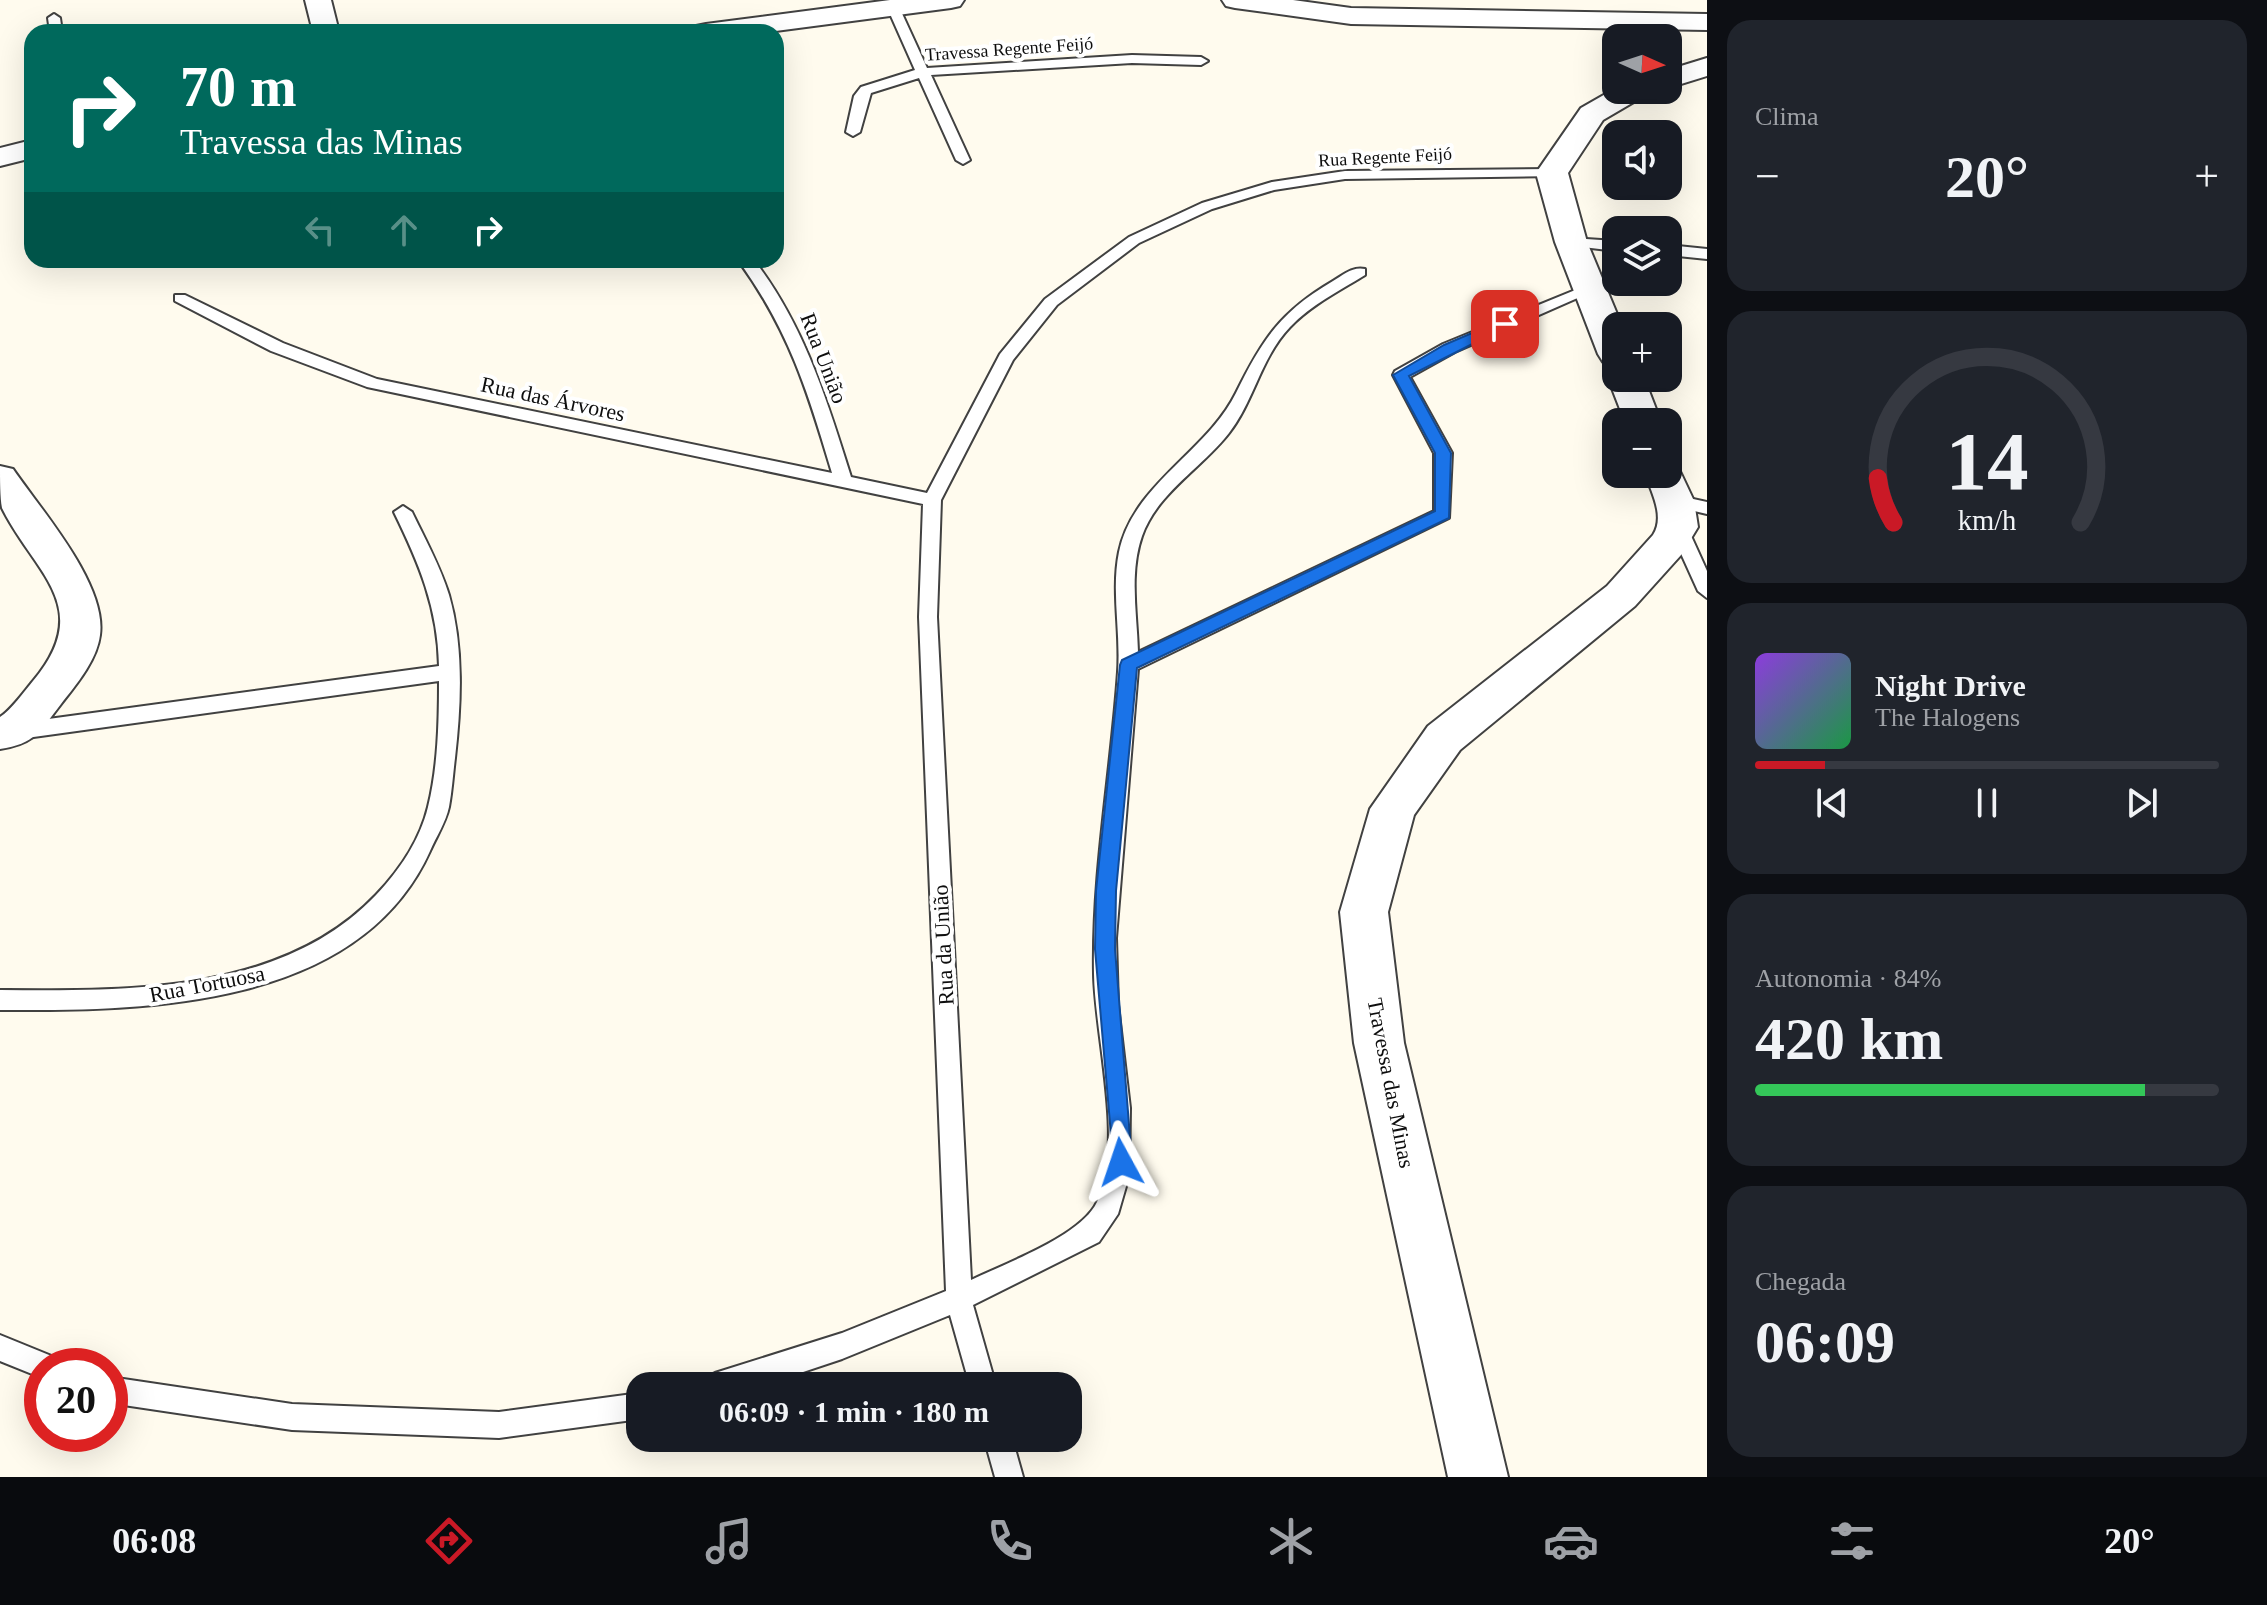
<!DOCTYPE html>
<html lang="pt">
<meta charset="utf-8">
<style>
:root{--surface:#171b24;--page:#20242c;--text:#f1f3f6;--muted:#9ea1a6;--line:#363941;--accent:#ca1926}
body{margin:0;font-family:"Times New Roman",serif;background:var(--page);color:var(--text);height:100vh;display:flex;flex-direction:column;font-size:30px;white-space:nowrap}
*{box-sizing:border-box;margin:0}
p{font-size:26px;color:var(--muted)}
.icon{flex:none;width:44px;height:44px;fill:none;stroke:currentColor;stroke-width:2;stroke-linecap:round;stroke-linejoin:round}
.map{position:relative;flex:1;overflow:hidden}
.details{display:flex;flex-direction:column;gap:20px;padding:20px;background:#0d0f14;width:560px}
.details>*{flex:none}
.guide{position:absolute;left:24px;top:24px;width:760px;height:244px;border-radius:24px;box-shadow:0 8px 32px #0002;background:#00695c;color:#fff;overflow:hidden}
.needle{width:52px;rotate:93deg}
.buttons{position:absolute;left:1602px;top:24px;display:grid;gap:16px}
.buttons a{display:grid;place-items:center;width:80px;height:80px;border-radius:16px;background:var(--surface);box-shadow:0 8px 32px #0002;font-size:40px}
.speed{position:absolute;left:24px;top:1348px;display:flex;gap:16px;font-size:40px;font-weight:700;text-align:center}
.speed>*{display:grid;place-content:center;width:104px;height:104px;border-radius:50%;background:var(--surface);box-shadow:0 8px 32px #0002;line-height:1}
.speed .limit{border:12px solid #d22;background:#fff;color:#111}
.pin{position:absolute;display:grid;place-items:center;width:68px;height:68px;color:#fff;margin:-34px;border-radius:16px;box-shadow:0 4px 12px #0006}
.me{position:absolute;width:88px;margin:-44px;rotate:355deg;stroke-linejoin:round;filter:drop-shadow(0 0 6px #0008)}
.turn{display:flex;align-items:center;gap:28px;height:168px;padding:0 24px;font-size:36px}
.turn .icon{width:104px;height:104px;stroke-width:2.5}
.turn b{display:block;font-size:56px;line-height:68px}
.lanes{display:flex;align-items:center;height:76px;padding:0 24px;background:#0003;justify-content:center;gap:40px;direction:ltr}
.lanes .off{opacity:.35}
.big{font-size:60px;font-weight:700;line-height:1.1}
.details .card{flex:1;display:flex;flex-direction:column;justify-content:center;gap:12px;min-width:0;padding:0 28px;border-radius:24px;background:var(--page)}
.details .dial{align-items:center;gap:0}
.dial svg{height:208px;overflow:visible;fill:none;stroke:var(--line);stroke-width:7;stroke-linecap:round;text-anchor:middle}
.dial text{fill:var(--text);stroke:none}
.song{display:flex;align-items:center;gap:24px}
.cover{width:96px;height:96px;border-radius:12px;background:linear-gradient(135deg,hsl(270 70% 55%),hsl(140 70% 35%))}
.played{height:8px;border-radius:4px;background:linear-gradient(90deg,var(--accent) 15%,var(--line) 15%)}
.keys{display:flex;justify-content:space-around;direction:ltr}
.heat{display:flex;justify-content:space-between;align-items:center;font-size:44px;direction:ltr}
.charge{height:12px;border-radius:6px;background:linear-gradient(90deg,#34c759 84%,var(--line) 0)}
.trip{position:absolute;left:626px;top:1372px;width:456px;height:80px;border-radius:24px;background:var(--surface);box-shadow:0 8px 32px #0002;font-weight:700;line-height:80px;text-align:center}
.tab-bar{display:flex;height:128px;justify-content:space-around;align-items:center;background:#090b0e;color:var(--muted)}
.tab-bar .icon{width:56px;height:56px}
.tab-bar .active{color:var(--accent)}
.tab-bar b{font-size:36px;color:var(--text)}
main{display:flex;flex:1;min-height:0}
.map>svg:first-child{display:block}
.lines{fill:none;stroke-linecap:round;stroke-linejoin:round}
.service-casing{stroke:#414141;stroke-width:4}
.minor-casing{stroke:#414141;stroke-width:4}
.tertiary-casing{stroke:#414141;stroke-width:4}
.service{fill:#fff;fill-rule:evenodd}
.minor{fill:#fff;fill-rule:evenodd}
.tertiary{fill:#fff;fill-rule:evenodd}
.route{fill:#1a73e8;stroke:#114b97;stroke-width:2}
.labels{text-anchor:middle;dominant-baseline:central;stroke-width:8;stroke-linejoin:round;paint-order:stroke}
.far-street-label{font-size:18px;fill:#0e0e0e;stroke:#fff}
.street-label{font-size:22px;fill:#0e0e0e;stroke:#fff}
</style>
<main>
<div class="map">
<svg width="1707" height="1477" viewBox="0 0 1707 1477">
<rect width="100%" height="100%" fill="#fffbee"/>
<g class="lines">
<defs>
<path id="service" d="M 893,3 L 899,7 L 927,68 L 1132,55 L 1201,57 L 1208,61 L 1201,65 L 1132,63 L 931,75 L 970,160 L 963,164 L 956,160 L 919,78 L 871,93 L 860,132 L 853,136 L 846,132 L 854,96 L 861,87 L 915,70 L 887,7 Z
M 54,14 L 60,18 L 62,32 L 50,32 L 48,18 Z
M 1552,169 L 1559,173 L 1557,176 L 1345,179 L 1274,190 L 1212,209 L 1139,243 L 1057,305 L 1013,360 L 941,500 L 937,617 L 971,1280 C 1006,1263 1081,1236 1097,1202 C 1125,1144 1095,1038 1094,974 C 1092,873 1111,773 1118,672 C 1121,632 1111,591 1119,552 C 1133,484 1207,452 1236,393 C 1262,340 1280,312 1333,281 C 1343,275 1353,266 1365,269 L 1365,275 C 1339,291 1311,305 1290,327 C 1261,357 1254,401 1229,433 C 1202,468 1157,493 1142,536 C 1129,573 1137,614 1138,652 L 1434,511 L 1434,453 L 1393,375 L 1395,371 L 1443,344 L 1585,286 L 1590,284 L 1598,289 L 1455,352 L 1410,377 L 1452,453 L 1449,518 L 1138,669 L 1116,938 L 1118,1005 L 1130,1108 L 1129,1176 L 1118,1214 L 1099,1242 L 973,1305 L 996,1386 L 970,1386 L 950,1315 L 842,1359 L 761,1386 L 702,1386 L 706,1377 L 715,1373 L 842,1333 L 946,1291 L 919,617 L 923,504 L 367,387 L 271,351 L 175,301 L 175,295 L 185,295 L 283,343 L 377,379 L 832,473 C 808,392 789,330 738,260 L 754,260 C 804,325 827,400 851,477 L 927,493 L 1000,354 L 1045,299 L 1129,237 L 1202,203 L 1272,182 L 1345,171 Z
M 1571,238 L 1616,241 L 1616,251 L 1566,245 L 1566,239 Z
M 1668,245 L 1707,249 L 1707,259 L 1668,255 Z
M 1675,495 L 1707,502 L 1707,514 L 1669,505 L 1666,501 Z
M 403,506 L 412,512 C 425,539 440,566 449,595 C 464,647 461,706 455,758 C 453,774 452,791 449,807 C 446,822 436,837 430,851 C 359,1008 147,1011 0,1010 L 0,990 C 127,991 282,994 376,895 C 399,871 420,840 428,807 C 438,767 439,722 439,681 L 19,739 L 12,736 L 9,731 L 12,726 L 19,723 L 439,666 C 438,608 419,563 394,512 Z
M 1678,521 L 1687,527 L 1707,571 L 1707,598 L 1698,591 L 1669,527 Z
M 0,1335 L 54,1357 L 58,1366 L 42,1366 L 42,1378 L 0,1361 Z
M 110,1377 L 292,1404 L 499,1412 L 640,1393 L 640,1419 L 499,1438 L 292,1430 L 110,1403 Z
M 984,1438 L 1012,1438 L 1023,1477 L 995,1477 Z"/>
<path id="minor" d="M 305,0 L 331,0 L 339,32 L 313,32 Z
M 890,0 L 964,0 L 960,6 L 951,8 L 768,32 L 693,32 L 696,26 L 706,24 Z
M 1222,0 L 1293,0 L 1351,8 L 1707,14 L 1707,30 L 1351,24 L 1235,8 L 1226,6 Z
M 32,140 L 32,158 L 0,166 L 0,148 Z
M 0,466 L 13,469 C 41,510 107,584 100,635 C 97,660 76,685 61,704 C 40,731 35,744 0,749 L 0,717 C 12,709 23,693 33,681 C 96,606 34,573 2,508 C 0,498 0,478 0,466 Z"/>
<path id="tertiary" d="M 1707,58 L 1707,76 L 1668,88 L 1668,70 Z
M 1616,88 L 1649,90 L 1644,96 L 1603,120 L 1568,173 L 1587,242 L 1622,326 L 1616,326 L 1616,365 L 1603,362 L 1598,354 L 1555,242 L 1536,173 L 1581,108 Z
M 1616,369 L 1616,378 L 1644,378 L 1661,422 L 1625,422 L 1608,378 Z
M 1668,462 L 1677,465 L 1694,501 L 1698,527 L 1681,555 L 1635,606 L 1460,750 L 1414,815 L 1388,912 L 1404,1043 L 1508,1477 L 1448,1477 L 1354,1043 L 1340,912 L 1370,809 L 1428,726 L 1607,586 L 1653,535 C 1665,517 1652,493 1645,474 L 1668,474 Z"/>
</defs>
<use href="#service" class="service-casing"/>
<use href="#minor" class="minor-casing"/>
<use href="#tertiary" class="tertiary-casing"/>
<use href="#service" class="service"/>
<use href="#minor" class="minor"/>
<use href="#tertiary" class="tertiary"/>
</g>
<path class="route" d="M 1500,321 L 1512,324 L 1409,376 L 1451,453 L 1449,518 L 1137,668 L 1116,891 L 1115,949 L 1132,1162 L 1129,1170 L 1121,1173 L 1114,1170 L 1095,949 L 1096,891 L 1120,665 L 1122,660 L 1435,511 L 1435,453 L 1393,375 L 1444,345 Z"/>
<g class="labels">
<g class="far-street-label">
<text transform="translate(1009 49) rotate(-4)">Travessa Regente Feijó</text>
<text transform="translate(1385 157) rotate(-3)">Rua Regente Feijó</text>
</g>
<g class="street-label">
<text transform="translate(824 358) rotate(69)">Rua União</text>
<text transform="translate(553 399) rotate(12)">Rua das Árvores</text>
<text transform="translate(943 945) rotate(-93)">Rua da União</text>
<text transform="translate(207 984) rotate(-11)">Rua Tortuosa</text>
<text transform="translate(1391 1083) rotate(79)">Travessa das Minas</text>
</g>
</g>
</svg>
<div class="buttons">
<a><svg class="needle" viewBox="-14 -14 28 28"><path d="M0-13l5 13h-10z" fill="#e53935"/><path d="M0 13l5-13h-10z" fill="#9ea1a6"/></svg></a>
<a><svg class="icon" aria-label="sound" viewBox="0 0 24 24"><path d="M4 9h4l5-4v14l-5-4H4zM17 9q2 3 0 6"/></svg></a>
<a><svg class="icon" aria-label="layers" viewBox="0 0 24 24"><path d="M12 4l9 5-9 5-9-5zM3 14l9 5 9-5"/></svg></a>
<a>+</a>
<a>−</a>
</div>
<div class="speed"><div class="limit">20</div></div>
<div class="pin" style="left:1505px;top:324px;background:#d93025"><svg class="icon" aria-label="arrive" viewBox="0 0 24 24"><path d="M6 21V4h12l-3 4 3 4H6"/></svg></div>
<svg class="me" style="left:1121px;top:1162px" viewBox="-20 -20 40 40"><path d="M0-17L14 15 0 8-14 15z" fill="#1a73e8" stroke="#fff" stroke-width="4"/></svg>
<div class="trip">06:09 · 1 min · 180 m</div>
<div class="guide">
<div class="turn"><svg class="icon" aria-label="right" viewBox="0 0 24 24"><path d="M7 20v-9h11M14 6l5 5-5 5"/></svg><div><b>70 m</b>Travessa das Minas</div></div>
<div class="lanes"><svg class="icon off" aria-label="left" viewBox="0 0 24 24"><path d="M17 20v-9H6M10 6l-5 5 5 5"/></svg><svg class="icon off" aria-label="ahead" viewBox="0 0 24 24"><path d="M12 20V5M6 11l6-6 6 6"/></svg><svg class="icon" aria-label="right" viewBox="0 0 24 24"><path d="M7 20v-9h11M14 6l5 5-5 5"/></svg></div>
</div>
</div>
<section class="details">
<div class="card"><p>Clima</p>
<div class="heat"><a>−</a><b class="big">20°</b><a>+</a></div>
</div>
<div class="card dial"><svg viewBox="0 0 100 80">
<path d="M14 69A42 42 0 1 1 86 69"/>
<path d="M14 69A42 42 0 0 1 8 52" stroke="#ca1926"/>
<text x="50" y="56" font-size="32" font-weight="700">14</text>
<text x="50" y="72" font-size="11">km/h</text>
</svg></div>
<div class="card">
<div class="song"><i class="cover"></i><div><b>Night Drive</b><p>The Halogens</p></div></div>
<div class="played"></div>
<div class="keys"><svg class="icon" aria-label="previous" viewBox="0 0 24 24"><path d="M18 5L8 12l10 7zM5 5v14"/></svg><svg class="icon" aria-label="pause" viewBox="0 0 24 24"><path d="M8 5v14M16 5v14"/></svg><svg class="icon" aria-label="next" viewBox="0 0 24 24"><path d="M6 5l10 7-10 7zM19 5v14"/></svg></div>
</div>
<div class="card"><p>Autonomia · 84%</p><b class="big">420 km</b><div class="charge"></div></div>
<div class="card"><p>Chegada</p><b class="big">06:09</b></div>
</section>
</main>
<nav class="tab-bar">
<b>06:08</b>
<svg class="icon active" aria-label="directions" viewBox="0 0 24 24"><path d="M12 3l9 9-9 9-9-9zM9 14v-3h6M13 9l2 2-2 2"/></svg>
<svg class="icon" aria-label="music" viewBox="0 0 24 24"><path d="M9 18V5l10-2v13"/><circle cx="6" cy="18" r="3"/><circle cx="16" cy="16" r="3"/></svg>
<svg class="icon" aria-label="phone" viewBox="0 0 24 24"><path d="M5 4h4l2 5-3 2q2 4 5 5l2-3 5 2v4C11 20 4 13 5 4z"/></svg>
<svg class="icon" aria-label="climate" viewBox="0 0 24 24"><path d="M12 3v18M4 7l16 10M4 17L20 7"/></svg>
<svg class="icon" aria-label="car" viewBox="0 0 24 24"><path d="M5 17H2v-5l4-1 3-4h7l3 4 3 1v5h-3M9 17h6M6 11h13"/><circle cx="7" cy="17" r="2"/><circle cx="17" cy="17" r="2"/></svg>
<svg class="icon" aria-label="filters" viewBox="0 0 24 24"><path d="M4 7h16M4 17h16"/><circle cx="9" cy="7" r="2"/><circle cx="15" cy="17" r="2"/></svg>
<b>20°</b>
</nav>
